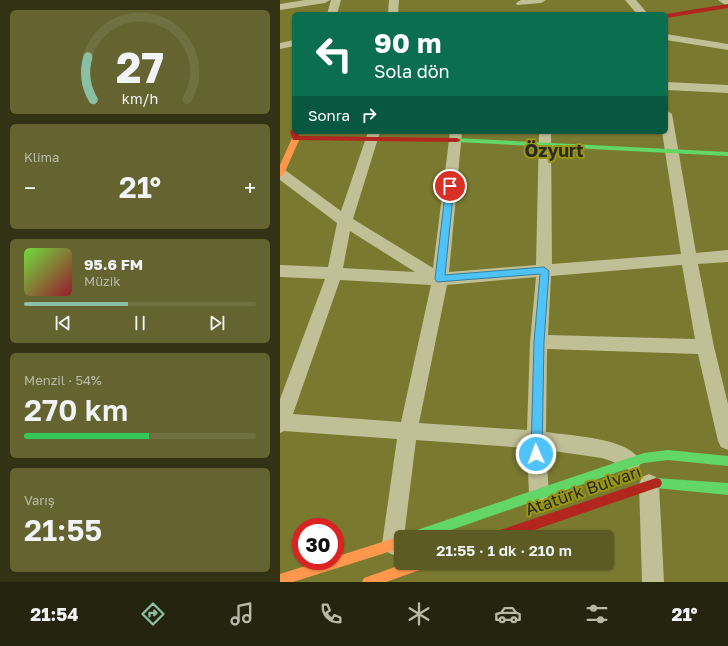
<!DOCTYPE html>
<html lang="tr">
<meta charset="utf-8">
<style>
:root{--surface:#5c5b24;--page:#656431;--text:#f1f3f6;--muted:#b8b9a6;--line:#717041;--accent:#8abfa5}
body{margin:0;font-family:"Golos Text",sans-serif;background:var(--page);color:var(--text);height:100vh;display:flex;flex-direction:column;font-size:15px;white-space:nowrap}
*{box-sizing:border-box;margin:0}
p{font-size:13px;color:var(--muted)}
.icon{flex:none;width:22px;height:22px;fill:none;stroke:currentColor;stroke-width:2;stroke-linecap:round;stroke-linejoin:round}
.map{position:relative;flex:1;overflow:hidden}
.side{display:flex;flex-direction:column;gap:10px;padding:10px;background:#333214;width:280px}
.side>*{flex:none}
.top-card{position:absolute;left:12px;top:12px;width:376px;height:122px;border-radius:6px;box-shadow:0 1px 3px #0004;background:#0b6e4f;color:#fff;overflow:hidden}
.speed{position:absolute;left:12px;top:518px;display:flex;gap:8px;font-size:20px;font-weight:700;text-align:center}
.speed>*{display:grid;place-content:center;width:52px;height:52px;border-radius:50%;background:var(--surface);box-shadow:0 1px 3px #0004;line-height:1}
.speed .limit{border:6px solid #d22;background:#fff;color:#111}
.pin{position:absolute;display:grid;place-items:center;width:34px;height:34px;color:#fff;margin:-17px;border:2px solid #fff;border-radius:50%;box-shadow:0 1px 4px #0007}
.me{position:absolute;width:44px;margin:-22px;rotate:358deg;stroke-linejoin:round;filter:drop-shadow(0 0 3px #0008)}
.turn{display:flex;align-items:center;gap:14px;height:84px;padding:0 16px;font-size:18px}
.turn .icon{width:52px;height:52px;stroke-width:2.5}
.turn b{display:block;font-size:28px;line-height:34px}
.then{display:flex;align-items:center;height:38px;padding:0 16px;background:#0003;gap:8px;font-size:15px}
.big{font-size:30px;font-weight:600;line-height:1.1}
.side .tile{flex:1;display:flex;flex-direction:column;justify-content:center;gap:6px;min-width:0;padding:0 14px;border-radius:6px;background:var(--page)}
.side .dial{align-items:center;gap:0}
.dial svg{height:104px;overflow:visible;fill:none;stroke:var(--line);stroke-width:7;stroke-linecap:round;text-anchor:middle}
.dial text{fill:var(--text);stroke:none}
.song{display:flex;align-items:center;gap:12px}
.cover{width:48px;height:48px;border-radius:6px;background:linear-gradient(135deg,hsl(100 70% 55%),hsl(350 70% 35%))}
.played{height:4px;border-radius:2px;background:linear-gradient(90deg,var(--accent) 45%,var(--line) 45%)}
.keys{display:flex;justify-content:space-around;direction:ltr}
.heat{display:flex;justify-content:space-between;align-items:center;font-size:22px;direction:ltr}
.charge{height:6px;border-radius:3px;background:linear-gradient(90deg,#34c759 54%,var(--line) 0)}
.trip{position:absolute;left:114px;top:530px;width:220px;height:40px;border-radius:6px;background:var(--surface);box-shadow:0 1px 3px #0004;font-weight:600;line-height:40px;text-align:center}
.tabs{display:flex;height:64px;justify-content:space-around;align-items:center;background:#25240e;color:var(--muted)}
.tabs .icon{width:28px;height:28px}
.tabs .selected{color:var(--accent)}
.tabs b{font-size:18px;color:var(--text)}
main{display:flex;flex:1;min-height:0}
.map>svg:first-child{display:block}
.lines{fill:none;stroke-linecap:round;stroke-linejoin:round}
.street{fill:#c0bf96;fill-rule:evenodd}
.fast{fill:#63d668;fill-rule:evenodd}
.slow{fill:#ff974d;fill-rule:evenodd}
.jam{fill:#b3261e;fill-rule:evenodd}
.route{fill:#4fc3f7;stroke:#337fa1}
.labels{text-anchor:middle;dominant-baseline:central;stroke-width:4;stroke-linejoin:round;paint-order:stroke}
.near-street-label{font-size:17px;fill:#292929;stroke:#999611}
.district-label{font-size:18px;font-weight:bold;fill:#292929;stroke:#999611}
</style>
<main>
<section class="side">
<div class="tile dial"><svg viewBox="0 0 100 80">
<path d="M14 69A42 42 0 1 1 86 69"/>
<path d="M14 69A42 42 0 0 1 10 36" stroke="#8abfa5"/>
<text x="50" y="56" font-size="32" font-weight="700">27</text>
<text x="50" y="72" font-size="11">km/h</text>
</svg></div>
<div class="tile"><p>Klima</p>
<div class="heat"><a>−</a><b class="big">21°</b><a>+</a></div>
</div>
<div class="tile">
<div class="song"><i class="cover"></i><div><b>95.6 FM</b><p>Müzik</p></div></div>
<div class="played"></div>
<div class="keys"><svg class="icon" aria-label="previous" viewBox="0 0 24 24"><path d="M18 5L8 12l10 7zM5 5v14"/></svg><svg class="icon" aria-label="pause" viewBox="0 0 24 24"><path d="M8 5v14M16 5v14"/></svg><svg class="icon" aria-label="next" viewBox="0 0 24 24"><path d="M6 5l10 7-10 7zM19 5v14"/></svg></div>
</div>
<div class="tile"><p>Menzil · 54%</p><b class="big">270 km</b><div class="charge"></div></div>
<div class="tile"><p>Varış</p><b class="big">21:55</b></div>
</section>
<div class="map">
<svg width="448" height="582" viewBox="0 0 448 582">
<rect width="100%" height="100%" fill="#7a7930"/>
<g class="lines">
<path class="street" d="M 25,0 L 50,0 L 45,3 L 0,10 L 0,4 Z
M 51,0 L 61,0 L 57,14 L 47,14 Z
M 109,0 L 119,0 L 118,14 L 108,14 Z
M 241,0 L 266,0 L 261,3 L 237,5 L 236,3 Z
M 345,0 L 356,0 L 368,14 L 357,14 Z
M 438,0 L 448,0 L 448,7 Z
M 386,34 L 448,44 L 448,50 L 386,40 Z
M 14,40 L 14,46 L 0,49 L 0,43 Z
M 386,82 L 448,85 L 448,93 L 386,90 Z
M 386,110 L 392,114 L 416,253 L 448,250 L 448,262 L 418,264 L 434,347 L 448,404 L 448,450 L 441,447 L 438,441 L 418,354 L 267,349 L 266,432 C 290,436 350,437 361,462 L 358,469 L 351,471 L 331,461 L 322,458 L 266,450 L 269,494 L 266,501 L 259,504 L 252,501 L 249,494 L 247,448 L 136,440 L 124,537 L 121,537 L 121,550 L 113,555 L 106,551 L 102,544 L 117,439 L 4,431 L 0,433 L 0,399 L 45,279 L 0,277 L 0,265 L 48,267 L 57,223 L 0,180 L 0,168 L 5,170 L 61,211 L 88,132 L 100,132 L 73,219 L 153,268 L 170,132 L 182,132 L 169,272 L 256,265 L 259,132 L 271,132 L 272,264 L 401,254 L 382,132 L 386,132 ZM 70,231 L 135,272 L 63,268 ZM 402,265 L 415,339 L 268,335 L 271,276 ZM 256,277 L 250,342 L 247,430 L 139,423 L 167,285 ZM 60,280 L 151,285 L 121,422 L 13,414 Z
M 369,474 L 376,477 L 379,484 L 384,582 L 362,582 L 359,484 L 362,477 Z"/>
<path class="fast" d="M 174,138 L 448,152 L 448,156 L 177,142 L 173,140 Z
M 388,450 L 448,456 L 448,466 L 388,460 L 364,463 L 151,537 L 128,537 L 130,533 L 134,531 L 364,453 Z
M 376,478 L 448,483 L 448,495 L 376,488 L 372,487 L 370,483 L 372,479 Z"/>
<path class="slow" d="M 13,136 L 16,136 L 20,138 L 4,174 L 0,177 L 0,165 Z
M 121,536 L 123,537 L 121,537 L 121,548 L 13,582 L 0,582 L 0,574 L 41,561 L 55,561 L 55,557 Z
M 126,563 L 150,563 L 148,567 L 106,582 L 82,582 L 84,578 Z"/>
<path class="jam" d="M 448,4 L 448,8 L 386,18 L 386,14 Z
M 11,130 L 14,130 L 14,132 L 18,132 L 19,136 L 177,138 L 181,140 L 177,142 L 16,140 L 13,140 L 10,132 Z
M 376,478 L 380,479 L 382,483 L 380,487 L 376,488 L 234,537 L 211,537 L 213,533 L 217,531 Z"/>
</g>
<path class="route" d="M 170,184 L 174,186 L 165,275 L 264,267 L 269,271 L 264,342 L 262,454 L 260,457 L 256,459 L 253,457 L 251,454 L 254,342 L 260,274 L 157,282 L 155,279 L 166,186 Z"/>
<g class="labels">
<g class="near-street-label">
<text transform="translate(303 490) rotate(-19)">Atatürk Bulvarı</text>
</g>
<g class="district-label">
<text x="274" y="150">Özyurt</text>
</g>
</g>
</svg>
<div class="speed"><div class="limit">30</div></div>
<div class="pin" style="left:170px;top:186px;background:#d93025"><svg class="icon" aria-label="arrive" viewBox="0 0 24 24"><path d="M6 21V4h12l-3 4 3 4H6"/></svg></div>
<svg class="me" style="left:256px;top:454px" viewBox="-20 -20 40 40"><circle r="17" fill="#4fc3f7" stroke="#fff" stroke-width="3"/><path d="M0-11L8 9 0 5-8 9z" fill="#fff"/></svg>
<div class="trip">21:55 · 1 dk · 210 m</div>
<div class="top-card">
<div class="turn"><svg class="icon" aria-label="left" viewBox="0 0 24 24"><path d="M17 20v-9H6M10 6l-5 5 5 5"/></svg><div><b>90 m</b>Sola dön</div></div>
<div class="then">Sonra<svg class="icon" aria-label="right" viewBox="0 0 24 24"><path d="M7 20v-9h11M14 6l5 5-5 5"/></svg></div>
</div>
</div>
</main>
<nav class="tabs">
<b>21:54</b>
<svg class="icon selected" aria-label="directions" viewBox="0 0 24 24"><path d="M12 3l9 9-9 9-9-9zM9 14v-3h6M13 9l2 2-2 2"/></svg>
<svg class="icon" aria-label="music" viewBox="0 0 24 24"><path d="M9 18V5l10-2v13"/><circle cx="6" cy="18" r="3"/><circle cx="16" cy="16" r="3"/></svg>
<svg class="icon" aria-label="phone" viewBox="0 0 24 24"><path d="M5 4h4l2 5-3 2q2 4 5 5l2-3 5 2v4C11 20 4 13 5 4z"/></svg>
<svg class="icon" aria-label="climate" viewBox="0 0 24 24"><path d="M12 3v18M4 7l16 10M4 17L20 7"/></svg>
<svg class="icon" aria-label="car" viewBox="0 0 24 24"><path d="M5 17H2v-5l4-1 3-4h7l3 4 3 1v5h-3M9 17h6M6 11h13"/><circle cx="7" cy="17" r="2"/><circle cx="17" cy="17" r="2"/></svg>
<svg class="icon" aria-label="filters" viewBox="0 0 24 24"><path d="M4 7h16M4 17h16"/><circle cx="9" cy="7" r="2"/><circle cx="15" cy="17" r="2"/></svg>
<b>21°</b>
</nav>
